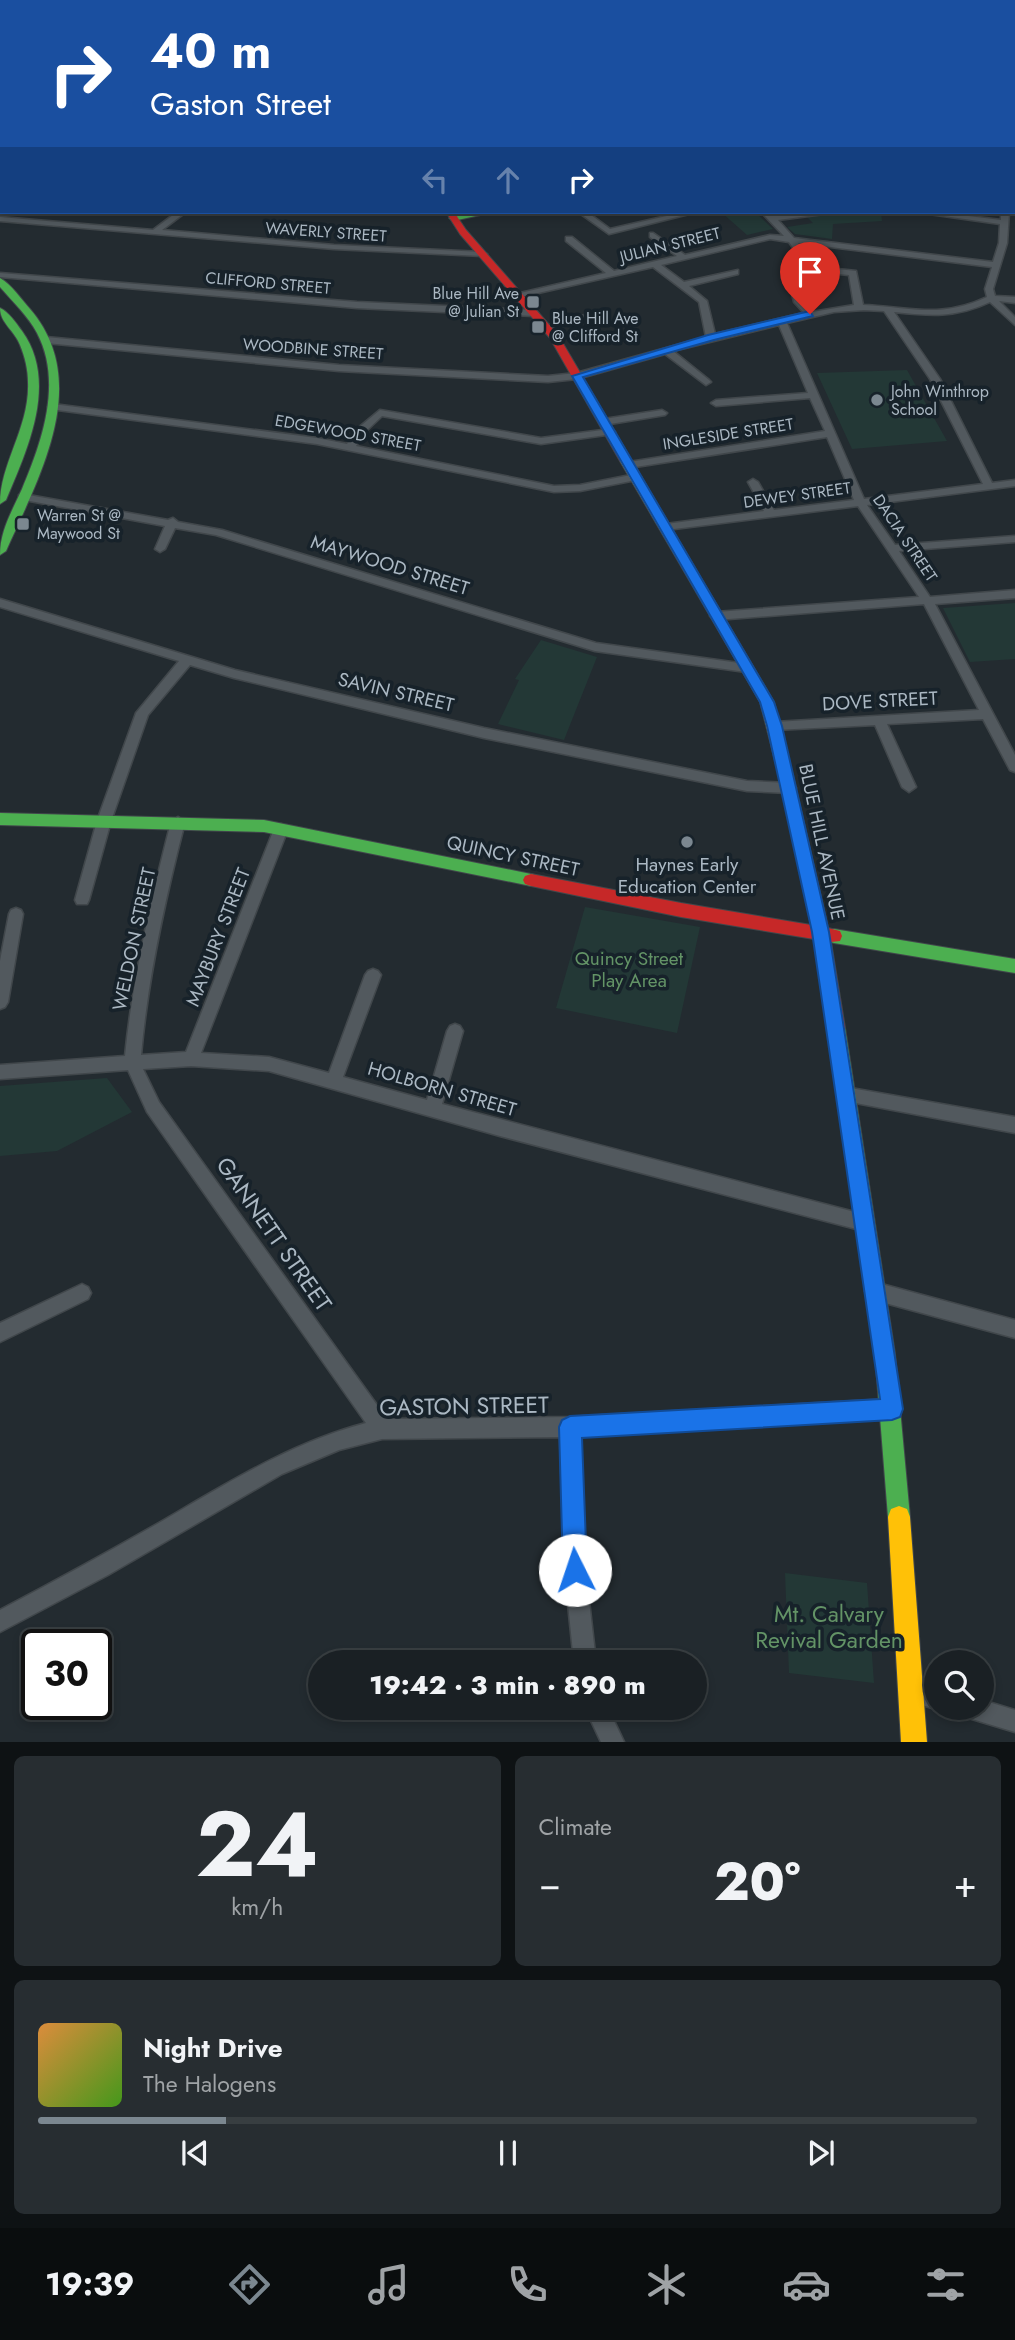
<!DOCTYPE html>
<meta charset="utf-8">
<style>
:root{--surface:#1a2024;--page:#272d31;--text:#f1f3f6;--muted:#9fa3a6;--line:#383e41;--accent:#7b8790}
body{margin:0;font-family:Jost,sans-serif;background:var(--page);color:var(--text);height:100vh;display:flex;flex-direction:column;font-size:26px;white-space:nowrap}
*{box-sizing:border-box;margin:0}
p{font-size:23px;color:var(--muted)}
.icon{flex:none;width:38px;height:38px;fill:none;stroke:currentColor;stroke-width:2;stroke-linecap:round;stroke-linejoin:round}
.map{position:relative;height:1742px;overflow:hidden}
.details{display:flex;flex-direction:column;gap:14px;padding:14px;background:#0e1214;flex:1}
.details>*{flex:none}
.guide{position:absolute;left:0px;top:0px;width:1015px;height:214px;box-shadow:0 4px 10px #0003,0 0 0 2px var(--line);background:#1a4fa0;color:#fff;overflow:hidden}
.controls{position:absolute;left:924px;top:1650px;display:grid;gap:14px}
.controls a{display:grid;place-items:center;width:70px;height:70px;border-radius:50%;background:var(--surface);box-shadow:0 4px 10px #0003,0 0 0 2px var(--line);font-size:35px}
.speed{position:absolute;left:21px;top:1629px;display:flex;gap:14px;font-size:35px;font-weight:700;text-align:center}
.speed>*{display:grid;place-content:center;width:91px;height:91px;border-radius:50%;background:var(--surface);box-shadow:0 4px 10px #0003,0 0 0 2px var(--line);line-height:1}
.speed .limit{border:4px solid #111;border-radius:10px;background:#fff;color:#111}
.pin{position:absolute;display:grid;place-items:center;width:60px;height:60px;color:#fff;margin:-72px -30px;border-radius:50% 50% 50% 0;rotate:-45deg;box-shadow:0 0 7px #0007}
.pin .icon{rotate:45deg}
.me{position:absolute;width:77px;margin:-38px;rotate:356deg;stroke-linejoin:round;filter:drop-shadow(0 0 5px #0008)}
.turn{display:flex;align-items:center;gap:24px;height:147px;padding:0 35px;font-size:32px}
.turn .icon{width:91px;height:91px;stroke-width:2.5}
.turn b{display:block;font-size:49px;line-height:60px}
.lanes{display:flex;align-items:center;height:66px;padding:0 35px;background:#0003;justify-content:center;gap:35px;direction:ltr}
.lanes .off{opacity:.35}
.big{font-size:52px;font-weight:800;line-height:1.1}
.details .tile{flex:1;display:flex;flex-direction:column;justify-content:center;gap:10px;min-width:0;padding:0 24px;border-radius:10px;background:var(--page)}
.details .dial{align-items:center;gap:0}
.dial b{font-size:91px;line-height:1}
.song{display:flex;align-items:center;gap:21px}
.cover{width:84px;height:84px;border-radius:10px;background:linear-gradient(135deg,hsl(30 70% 55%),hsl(100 70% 35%))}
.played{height:7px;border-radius:4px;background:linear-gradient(90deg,var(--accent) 20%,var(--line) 20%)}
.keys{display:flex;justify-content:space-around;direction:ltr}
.heat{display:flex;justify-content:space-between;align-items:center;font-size:38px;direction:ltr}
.details .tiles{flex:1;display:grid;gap:14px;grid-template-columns:1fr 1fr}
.tile:last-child{grid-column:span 2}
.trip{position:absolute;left:308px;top:1650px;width:399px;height:70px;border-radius:35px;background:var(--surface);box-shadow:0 4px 10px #0003,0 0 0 2px var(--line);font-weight:800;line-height:70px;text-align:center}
.tab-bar{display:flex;height:112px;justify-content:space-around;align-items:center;background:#0a0d0e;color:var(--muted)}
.tab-bar .icon{width:49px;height:49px}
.tab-bar .active{color:var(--accent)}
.tab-bar b{font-size:32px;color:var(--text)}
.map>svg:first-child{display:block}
.green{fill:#233836}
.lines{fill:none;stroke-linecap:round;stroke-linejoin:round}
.street-casing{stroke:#41474b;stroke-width:3}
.fast-casing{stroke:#41474b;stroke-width:2}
.slow-casing{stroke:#41474b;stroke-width:2}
.jam-casing{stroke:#41474b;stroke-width:2}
.street{fill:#52595e;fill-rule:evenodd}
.fast{fill:#4caf50;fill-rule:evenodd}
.slow{fill:#ffc107;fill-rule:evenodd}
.jam{fill:#c62828;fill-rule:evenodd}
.route{fill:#1a73e8;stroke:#114b97;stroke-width:2}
.poi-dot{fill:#7b8790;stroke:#17222a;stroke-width:2.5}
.labels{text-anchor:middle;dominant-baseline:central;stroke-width:7;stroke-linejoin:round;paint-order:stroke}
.far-street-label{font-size:16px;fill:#abb8c3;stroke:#17222a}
.far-poi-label{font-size:16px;fill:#abb8c3;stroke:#17222a;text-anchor:start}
.street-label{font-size:19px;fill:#abb8c3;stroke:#17222a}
.poi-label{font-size:19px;fill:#abb8c3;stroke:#17222a}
.park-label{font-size:19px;fill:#639366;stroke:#17222a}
.near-street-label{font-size:23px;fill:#abb8c3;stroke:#17222a}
.near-park-label{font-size:23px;fill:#639366;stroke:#17222a}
</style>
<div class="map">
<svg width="1015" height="1742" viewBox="0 0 1015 1742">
<rect width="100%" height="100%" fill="#232b30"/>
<path class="green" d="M 721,212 L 755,212 L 773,229 L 747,235 Z
M 855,212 L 881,212 L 882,221 L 833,224 L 832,239 L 795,234 L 787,227 L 813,223 L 805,215 Z
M 907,370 L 947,441 L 852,449 L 817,373 Z
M 1015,603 L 1015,659 L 970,662 L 943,608 Z
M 541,640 L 597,657 L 564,740 L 498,724 L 519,680 L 515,679 Z
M 585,907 L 700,927 L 677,1033 L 556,1008 Z
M 107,1078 L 132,1112 L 57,1151 L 0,1156 L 0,1086 Z
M 785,1573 L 867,1583 L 874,1683 L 789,1673 Z"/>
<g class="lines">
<defs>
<path id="street" d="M 33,0 L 39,0 L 40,2 L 34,2 Z
M 239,0 L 246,0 L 237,2 Z
M 518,0 L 525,0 L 515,2 Z
M 582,0 L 590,0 L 579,2 Z
M 654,0 L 661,0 L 651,2 Z
M 765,0 L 772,0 L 762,2 Z
M 834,0 L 842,0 L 831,2 Z
M 879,0 L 889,2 L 881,2 Z
M 925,0 L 933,0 L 922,2 Z
M 1015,0 L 1015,3 L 1010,2 Z
M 0,3 L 2,3 L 2,7 L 0,7 Z
M 2,19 L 2,23 L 0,24 L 0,20 Z
M 1013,37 L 1015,37 L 1015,41 L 1013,41 Z
M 0,40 L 2,40 L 2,44 L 0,44 Z
M 0,71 L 2,71 L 2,75 L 0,75 Z
M 1013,82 L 1015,82 L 1015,86 L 1013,86 Z
M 0,103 L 2,103 L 2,107 L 0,107 Z
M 0,139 L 2,139 L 2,143 L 0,143 Z
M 1013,147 L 1015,147 L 1015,151 L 1013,151 Z
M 1013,176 L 1015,176 L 1015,180 L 1013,180 Z
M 0,188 L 2,188 L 0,193 Z
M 1013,202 L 1015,202 L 1015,206 L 1013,206 Z
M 177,212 L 186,212 L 162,230 L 334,245 L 483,252 L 487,254 L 483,256 L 334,249 L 0,221 L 0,217 L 153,230 Z
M 578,212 L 587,212 L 610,229 L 684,212 L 697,212 L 609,234 Z
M 761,212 L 769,212 L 773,216 L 828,212 L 824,214 L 778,220 L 794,238 L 993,262 L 999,243 L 1000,224 L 915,212 L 936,212 L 1001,220 L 1001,212 L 1009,212 L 1007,243 L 993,289 L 995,296 L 1015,297 L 1015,303 L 999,301 L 1015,317 L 1015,325 L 990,302 C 956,318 930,316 894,312 L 940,379 L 992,483 L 1015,480 L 1015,486 L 867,505 L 895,545 L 1015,536 L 1015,542 L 899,551 L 930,597 L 1015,590 L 1015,598 L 935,604 L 1015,755 L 1015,772 L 1010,770 L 983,719 L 887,724 L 916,787 L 909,792 L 902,787 L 875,725 L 775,730 L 769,726 L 775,722 L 979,710 L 924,604 L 716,620 L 710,616 L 716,612 L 919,597 L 858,506 L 666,530 L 661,527 L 666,524 L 764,511 L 748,482 L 753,479 L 758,482 L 774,510 L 854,500 L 827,437 L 629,468 L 624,465 L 629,462 L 825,431 L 810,398 L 716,406 L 711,403 L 716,400 L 808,393 L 779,325 L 673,351 L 709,380 L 711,382 L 706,385 L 665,354 L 577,379 L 548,382 L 339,371 L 46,343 L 42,340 L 46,337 L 339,365 L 548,376 L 576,373 L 706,337 L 699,302 L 653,267 L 516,298 L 516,294 L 606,273 L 566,241 L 566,237 L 572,237 L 614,271 L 677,256 L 650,237 L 650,233 L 653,233 L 685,255 L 770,235 L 784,236 ZM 770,239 L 789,242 C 805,264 801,267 791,290 L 794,302 L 804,313 L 715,334 L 707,301 L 689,286 L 738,274 L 738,270 L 684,282 L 661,265 ZM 798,243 L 992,267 L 985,289 L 987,297 C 940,319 911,307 863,305 L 856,271 L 809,266 L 806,256 ZM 809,271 L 849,275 L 854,305 L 812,312 L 802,301 L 799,290 ZM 864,310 L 884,311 L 930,379 L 983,484 L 864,499 L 787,323 L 834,312 Z
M 0,273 L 357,302 L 534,310 L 538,313 L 534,316 L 357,308 L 0,277 Z
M 592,313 L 595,314 L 595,318 L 546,330 L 542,327 Z
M 53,404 L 317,438 L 347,444 L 357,429 L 380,410 L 541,438 L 610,429 L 615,432 L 613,434 L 541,444 L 382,416 L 364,433 L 356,446 L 554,486 L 580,485 L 636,474 L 641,477 L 636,480 L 580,491 L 554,492 L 317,444 L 50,409 L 48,407 Z
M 662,410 L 667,413 L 665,415 L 604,425 L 599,422 L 604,419 Z
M 23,494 L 168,520 L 173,518 L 178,522 L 222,530 L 596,643 L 746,664 L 752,668 L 746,672 L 595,651 L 216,535 L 175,528 L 165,549 L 160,552 L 155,549 L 165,526 L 19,499 L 19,495 Z
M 0,599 L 235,670 L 484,728 L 747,781 L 789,783 L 796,788 L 789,793 L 747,791 L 484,738 L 234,678 L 190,665 L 148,715 L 111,821 L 89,900 L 87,904 L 77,904 L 75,900 L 97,821 L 136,713 L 179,661 L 0,607 Z
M 178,817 L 185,822 C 165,899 148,976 141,1055 L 186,1052 L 274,829 L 281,824 L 288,829 L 201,1053 L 269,1057 L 329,1073 L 365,975 L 368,971 L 373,969 L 378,971 L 381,975 L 343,1077 L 427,1100 L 447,1031 L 450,1026 L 455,1024 L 460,1026 L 463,1031 L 442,1104 L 870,1216 L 873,1222 L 870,1228 L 864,1231 L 500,1136 L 269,1071 L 191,1066 L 143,1069 L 159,1102 L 387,1419 L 570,1417 L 892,1399 L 899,1402 L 902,1409 L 899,1416 L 892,1419 L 580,1436 L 586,1575 L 596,1662 L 574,1662 L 565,1575 L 560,1437 L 382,1439 L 339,1450 L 282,1474 L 108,1575 L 0,1632 L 0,1610 C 55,1581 110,1551 164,1520 C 229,1482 293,1442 366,1423 L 147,1112 L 128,1070 L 0,1079 L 0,1065 L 125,1056 C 133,976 151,900 171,822 Z
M 16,908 L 21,910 L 23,914 L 8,1002 L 5,1007 L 0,1009 L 0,961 L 9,914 L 11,910 Z
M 845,1087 L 1015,1117 L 1015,1133 L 845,1101 L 839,1099 L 837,1094 L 839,1089 Z
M 874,1282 L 1015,1320 L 1015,1338 L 874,1300 L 868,1297 L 865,1291 L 868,1285 Z
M 82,1284 L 88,1287 L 91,1293 L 88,1299 L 0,1342 L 0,1323 Z
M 912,1681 L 936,1687 L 936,1708 L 938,1708 L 936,1709 L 904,1700 L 901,1692 L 904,1684 Z
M 982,1700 L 1015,1710 L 1015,1732 L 962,1716 L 959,1708 L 982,1708 Z
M 585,1708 L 608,1708 L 624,1742 L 601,1742 Z"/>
<path id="fast" d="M 463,0 L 469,0 L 469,2 L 463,2 Z
M 1013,58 L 1015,58 L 1015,62 L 1013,62 Z
M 476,212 L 494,212 L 453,221 L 449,218 Z
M 0,278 C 11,284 21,299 30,309 C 93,382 39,477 6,551 L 0,555 C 0,531 12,511 22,489 C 42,442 63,382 37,333 C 28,316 13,302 0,287 Z
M 0,308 C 9,312 16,323 22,331 C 59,382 27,450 6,500 L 0,504 C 0,463 30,427 28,382 C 28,370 25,357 20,345 C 15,331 0,323 0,308 Z
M 0,813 L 264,820 L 531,874 L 537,876 L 539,880 L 537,884 L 531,886 L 264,832 L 0,825 Z
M 834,929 L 1015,959 L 1015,973 L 834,943 L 828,941 L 826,936 L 828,931 Z
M 836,1020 L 842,1023 L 845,1028 L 895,1354 L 910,1517 L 907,1525 L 899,1528 L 891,1525 L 888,1517 L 875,1354 L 827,1028 L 830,1023 Z"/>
<path id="slow" d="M 1013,115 L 1015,115 L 1015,119 L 1013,119 Z
M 626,458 L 632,461 L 774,702 L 793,776 L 791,780 L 786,781 L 779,776 L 760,702 L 620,461 Z
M 899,1506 L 907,1509 L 910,1517 L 927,1742 L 901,1742 L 888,1517 L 891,1509 Z"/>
<path id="jam" d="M 446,212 L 454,212 L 466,230 L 558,335 L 632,461 L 630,463 L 620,461 L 550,338 L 460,234 Z
M 786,771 L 793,776 L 828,928 L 840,931 L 842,936 L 840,941 L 831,942 L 845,1028 L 842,1033 L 836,1036 L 830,1033 L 827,1028 L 814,939 L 681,917 L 531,886 L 525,884 L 523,880 L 525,876 L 531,874 L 681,903 L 811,925 L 779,776 Z"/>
</defs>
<use href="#street" class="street-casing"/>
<use href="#fast" class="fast-casing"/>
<use href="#slow" class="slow-casing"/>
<use href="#jam" class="jam-casing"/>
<use href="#street" class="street"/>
<use href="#fast" class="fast"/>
<use href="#slow" class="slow"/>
<use href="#jam" class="jam"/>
</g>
<path class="route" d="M 810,311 L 813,316 L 714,340 L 583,377 L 774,702 L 782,726 L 829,932 L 903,1409 L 900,1417 L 892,1420 L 582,1438 L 587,1570 L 583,1578 L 575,1581 L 567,1578 L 563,1570 L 559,1427 L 562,1420 L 570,1416 L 880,1399 L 812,932 L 767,726 L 760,702 L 572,376 L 708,335 Z"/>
<g class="poi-dot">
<rect x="526" y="295" width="14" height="14" rx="3.5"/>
<rect x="531" y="320" width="14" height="14" rx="3.5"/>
<circle cx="877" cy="400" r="7"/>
<rect x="16" y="517" width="14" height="14" rx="3.5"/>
<circle cx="687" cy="842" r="7"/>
</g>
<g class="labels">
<g class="far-street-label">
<text transform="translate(326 232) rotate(4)">WAVERLY STREET</text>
<text transform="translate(670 245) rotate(-14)">JULIAN STREET</text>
<text transform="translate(268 283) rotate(5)">CLIFFORD STREET</text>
<text transform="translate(313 349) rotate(4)">WOODBINE STREET</text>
<text transform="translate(348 433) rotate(10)">EDGEWOOD STREET</text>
<text transform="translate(728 434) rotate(-9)">INGLESIDE STREET</text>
<text transform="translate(797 495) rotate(-8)">DEWEY STREET</text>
<text transform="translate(905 538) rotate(56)">DACIA STREET</text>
</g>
<g class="far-poi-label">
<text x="519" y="293" text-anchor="end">Blue Hill Ave<tspan x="519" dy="18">@ Julian St</tspan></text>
<text x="552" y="318">Blue Hill Ave<tspan x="552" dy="18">@ Clifford St</tspan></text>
<text x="891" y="391">John Winthrop<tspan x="891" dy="18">School</tspan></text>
<text x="37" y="515">Warren St @<tspan x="37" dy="18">Maywood St</tspan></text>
</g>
<g class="street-label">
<text transform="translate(390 565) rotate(17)">MAYWOOD STREET</text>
<text transform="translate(396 692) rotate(13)">SAVIN STREET</text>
<text transform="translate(880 701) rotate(-3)">DOVE STREET</text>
<text transform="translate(822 842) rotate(78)">BLUE HILL AVENUE</text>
<text transform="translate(513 856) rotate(12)">QUINCY STREET</text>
<text transform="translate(218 937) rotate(-69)">MAYBURY STREET</text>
<text transform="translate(134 939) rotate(-78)">WELDON STREET</text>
<text transform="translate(442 1089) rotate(16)">HOLBORN STREET</text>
</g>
<g class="poi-label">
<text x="687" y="864">Haynes Early<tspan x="687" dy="22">Education Center</tspan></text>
</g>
<g class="park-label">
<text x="629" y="958">Quincy Street<tspan x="629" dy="22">Play Area</tspan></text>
</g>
<g class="near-street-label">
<text transform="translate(274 1234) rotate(55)">GANNETT STREET</text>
<text transform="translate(464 1406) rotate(-1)">GASTON STREET</text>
</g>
<g class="near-park-label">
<text x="829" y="1614">Mt. Calvary<tspan x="829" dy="26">Revival Garden</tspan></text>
</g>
</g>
</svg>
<div class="controls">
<a><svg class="icon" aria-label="search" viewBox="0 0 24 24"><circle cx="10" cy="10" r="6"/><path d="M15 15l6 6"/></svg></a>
</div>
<div class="speed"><div class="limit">30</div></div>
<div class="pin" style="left:810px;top:314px;background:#d93025"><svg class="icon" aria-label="arrive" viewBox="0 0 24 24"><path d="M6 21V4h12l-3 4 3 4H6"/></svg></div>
<svg class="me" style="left:575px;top:1570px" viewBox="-20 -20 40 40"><circle r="19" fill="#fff"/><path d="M0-13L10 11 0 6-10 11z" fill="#1a73e8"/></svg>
<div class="trip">19:42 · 3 min · 890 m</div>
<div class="guide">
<div class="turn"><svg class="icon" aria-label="right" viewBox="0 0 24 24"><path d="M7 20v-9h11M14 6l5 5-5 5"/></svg><div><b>40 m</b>Gaston Street</div></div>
<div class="lanes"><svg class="icon off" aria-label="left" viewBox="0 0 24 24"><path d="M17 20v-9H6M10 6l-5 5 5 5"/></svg><svg class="icon off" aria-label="ahead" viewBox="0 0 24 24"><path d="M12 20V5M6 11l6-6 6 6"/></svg><svg class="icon" aria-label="right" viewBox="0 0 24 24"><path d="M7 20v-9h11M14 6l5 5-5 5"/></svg></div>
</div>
</div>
<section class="details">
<div class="tiles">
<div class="tile dial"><b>24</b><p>km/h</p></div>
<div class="tile"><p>Climate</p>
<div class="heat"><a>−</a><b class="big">20°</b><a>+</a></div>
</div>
<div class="tile">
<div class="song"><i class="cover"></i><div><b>Night Drive</b><p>The Halogens</p></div></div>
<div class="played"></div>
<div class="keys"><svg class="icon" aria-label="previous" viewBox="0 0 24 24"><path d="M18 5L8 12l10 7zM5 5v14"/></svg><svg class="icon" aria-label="pause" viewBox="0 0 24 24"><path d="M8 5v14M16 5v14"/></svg><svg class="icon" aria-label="next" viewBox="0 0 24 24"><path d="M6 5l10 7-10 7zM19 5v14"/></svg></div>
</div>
</div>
</section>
<nav class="tab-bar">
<b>19:39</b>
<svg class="icon active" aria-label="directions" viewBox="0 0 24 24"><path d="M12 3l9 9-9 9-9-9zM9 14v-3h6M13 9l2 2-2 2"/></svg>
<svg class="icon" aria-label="music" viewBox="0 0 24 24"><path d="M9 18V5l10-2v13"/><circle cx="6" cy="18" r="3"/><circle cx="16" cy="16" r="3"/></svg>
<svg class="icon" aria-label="phone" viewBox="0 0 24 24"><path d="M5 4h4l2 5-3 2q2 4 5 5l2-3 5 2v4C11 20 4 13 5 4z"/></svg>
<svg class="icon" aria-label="climate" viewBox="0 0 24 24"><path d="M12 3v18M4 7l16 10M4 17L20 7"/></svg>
<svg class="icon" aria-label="car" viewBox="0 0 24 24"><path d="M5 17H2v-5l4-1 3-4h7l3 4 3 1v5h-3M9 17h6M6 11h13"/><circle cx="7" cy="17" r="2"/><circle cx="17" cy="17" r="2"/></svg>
<svg class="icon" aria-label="filters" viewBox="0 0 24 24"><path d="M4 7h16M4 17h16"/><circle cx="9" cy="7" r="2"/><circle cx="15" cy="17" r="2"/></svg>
</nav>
